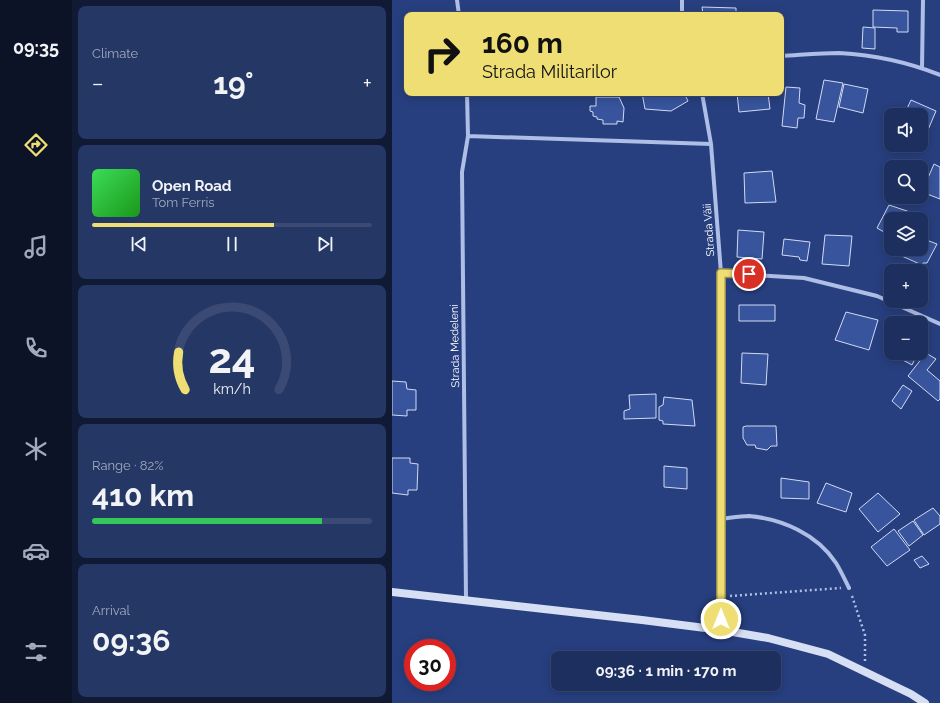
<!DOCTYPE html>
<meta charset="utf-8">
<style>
:root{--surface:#1d2f5f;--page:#253765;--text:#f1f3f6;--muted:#a0a9bd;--line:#3b4a74;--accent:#eede73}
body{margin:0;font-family:Raleway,sans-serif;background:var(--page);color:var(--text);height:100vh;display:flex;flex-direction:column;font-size:15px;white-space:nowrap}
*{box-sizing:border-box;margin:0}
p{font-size:13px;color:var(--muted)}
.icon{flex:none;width:22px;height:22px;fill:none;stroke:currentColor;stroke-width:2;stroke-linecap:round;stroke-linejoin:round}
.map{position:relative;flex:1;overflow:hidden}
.panel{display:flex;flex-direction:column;gap:6px;padding:6px;background:#101a34;width:320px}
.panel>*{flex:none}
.hud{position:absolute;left:12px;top:12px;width:380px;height:84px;border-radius:8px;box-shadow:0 2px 10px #0003,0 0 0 1px var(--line);background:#eede73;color:#111;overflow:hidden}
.controls{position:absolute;left:492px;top:108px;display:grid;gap:8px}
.controls a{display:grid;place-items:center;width:44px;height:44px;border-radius:8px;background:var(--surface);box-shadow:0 2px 10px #0003,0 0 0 1px var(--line);font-size:20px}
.speed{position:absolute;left:12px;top:639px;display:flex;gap:8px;font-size:20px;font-weight:700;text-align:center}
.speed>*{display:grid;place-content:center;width:52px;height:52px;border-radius:50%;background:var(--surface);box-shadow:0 2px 10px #0003,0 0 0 1px var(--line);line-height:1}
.speed .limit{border:6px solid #d22;background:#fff;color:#111}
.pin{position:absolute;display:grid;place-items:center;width:34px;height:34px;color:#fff;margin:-17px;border:2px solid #fff;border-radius:50%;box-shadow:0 1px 4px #0007}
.me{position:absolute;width:44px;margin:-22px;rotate:0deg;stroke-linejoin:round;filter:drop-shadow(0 0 3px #0008)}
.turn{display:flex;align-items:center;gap:14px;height:84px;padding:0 12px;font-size:18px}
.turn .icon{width:52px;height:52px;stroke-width:2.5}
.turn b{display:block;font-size:28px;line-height:34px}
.big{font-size:30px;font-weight:700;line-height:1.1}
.panel .widget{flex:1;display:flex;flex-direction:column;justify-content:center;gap:6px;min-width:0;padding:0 14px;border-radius:8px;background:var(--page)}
.panel .dial{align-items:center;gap:0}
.dial svg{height:104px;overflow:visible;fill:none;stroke:var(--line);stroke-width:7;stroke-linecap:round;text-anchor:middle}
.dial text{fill:var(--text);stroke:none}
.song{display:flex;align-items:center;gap:12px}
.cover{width:48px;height:48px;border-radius:6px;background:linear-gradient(135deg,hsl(130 70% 55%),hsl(120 70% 35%))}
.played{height:4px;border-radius:2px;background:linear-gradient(90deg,var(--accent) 65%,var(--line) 65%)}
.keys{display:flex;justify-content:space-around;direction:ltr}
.heat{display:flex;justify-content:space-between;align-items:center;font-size:22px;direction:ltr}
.charge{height:6px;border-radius:3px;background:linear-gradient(90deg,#34c759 82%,var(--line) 0)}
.trip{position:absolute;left:159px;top:651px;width:230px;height:40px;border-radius:8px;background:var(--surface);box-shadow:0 2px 10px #0003,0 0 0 1px var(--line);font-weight:700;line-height:40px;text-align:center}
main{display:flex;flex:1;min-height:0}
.tabs{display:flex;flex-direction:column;width:72px;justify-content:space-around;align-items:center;background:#0c1326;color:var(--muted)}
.tabs .icon{width:28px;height:28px}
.tabs .on{color:var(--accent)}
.tabs b{font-size:18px;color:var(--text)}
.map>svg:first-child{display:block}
.building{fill:#37549c;stroke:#d1dbf5}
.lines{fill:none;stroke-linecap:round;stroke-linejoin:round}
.path{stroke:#aebee6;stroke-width:2.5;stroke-dasharray:2 3;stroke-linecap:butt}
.street{stroke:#aebee6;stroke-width:4}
.secondary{stroke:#d7dff5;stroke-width:8}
.route-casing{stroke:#9b904b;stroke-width:10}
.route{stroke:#eede73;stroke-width:7}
.labels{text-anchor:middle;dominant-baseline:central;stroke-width:4;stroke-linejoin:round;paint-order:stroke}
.street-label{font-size:11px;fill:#fff;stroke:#273f7f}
</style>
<main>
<nav class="tabs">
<b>09:35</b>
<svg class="icon on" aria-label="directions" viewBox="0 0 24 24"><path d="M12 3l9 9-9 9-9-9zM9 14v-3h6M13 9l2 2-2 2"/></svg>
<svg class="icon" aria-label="music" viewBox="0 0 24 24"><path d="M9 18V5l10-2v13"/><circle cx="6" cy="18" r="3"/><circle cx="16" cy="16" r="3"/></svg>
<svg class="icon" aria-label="phone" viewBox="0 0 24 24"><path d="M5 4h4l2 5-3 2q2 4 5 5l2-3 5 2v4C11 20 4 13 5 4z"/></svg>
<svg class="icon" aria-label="climate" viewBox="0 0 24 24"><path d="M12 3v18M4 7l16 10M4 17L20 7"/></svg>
<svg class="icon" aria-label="car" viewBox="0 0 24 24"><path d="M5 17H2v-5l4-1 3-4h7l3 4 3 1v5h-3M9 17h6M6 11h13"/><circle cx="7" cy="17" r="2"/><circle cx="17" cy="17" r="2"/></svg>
<svg class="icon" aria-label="filters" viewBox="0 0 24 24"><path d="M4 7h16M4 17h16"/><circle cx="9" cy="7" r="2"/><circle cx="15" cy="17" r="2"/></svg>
</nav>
<section class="panel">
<div class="widget"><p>Climate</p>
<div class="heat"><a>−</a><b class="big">19°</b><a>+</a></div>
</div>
<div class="widget">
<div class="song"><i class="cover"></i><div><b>Open Road</b><p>Tom Ferris</p></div></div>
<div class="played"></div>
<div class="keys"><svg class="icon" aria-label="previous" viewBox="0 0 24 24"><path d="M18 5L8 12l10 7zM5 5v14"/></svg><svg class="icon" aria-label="pause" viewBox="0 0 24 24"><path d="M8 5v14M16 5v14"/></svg><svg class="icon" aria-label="next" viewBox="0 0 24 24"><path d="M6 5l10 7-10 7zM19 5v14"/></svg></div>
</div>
<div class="widget dial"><svg viewBox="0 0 100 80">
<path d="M14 69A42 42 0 1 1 86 69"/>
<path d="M14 69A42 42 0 0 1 9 40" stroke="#eede73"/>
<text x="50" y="56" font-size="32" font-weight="700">24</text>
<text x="50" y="72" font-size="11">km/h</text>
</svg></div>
<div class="widget"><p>Range · 82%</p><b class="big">410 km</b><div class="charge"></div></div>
<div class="widget"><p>Arrival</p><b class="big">09:36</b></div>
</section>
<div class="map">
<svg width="548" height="703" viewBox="0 0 548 703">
<rect width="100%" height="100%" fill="#273f7f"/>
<path class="building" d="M 310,7 L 344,8 L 344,15 L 311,15 Z
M 481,10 L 516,11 L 516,32 L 505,32 L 505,28 L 481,27 Z
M 471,27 L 483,28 L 483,49 L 470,48 Z
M 432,80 L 451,83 L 442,122 L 424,119 Z
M 452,84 L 476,89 L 471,113 L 447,107 Z
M 394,87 L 408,88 L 407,103 L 413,105 L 412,118 L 406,118 L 405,128 L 390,126 Z
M 250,93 L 292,93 L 296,101 L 279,111 L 253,109 Z
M 345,93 L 376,93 L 378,109 L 347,112 Z
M 204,97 L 227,97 L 232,108 L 231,122 L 225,121 L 225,124 L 211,124 L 211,120 L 205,119 L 205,117 L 201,116 L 201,112 L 198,111 L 198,106 L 204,106 Z
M 519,100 L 544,111 L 533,137 L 529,135 L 529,115 L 512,115 Z
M 542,164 L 548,167 L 548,199 L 530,192 Z
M 380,171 L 384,202 L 353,203 L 352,173 Z
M 497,205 L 521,213 L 522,219 L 499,219 L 499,236 L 485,228 Z
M 346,230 L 372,232 L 370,259 L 345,257 Z
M 433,235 L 460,236 L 457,266 L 430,264 Z
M 499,238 L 499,249 L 529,249 L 529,238 L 545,244 L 535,263 L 531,263 L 530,265 L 503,253 L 501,255 L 494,250 Z
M 392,239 L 418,242 L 415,261 L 408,260 L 407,257 L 390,255 Z
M 347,305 L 383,305 L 383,321 L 347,321 Z
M 454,312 L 486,320 L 477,350 L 443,340 Z
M 499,351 L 499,353 L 526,353 L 520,365 L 498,353 Z
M 350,353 L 376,354 L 374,385 L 349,383 Z
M 534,353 L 544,359 L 535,370 L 548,381 L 548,399 L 546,401 L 516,376 Z
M 0,381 L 14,382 L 15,389 L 24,390 L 24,410 L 15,410 L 15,416 L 0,415 Z
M 511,385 L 520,391 L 509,409 L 500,401 Z
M 264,394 L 264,418 L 232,419 L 232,411 L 238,409 L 237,395 Z
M 272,397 L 300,400 L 303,426 L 271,424 L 271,421 L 267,420 L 267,407 L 271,405 Z
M 354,426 L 384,426 L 385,446 L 379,446 L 375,450 L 364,448 L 363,445 L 355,445 L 351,438 L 351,427 Z
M 0,458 L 18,458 L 18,463 L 26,464 L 25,490 L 16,490 L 16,495 L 0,493 Z
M 272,466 L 295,468 L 295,489 L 272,487 Z
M 389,478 L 417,482 L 417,499 L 389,498 Z
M 434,483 L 460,493 L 454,512 L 425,503 Z
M 486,493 L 508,514 L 486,532 L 467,509 Z
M 541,508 L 548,516 L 548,524 L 532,535 L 522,520 Z
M 521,521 L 531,535 L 517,546 L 506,531 Z
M 502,529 L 518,550 L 495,566 L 479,547 Z
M 530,556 L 537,564 L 528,568 L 522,560 Z"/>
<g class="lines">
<path class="path" d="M 338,596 L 449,588
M 460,596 L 473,635 L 473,661"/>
<path class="street" d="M 65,0 L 67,15
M 290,0 L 290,15
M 389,56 C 408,55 428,53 447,53 C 482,55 516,62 548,75
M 530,68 L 531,0
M 310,93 L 319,144 L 329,273 L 329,630
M 76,136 L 319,144
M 329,273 L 412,278 L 485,296 L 548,324
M 329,519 C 338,518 348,516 357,516 C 390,519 425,534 444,563 C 449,571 453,580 457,588
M 74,600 L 70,172 L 76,136 L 75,93"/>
<path class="secondary" d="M 0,592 L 250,620 L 329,630 L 376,638 L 436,654 L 519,694 L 533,703"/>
</g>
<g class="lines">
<defs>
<path id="route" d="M 329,619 L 329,273 L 357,274"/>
</defs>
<use href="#route" class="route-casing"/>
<use href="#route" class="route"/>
</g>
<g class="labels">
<g class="street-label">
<text transform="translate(317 230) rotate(-94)">Strada Văii</text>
<text transform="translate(63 346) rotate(-91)">Strada Medeleni</text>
</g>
</g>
</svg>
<div class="controls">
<a><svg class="icon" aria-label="sound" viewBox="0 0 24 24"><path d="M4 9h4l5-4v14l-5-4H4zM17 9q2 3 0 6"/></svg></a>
<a><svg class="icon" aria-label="search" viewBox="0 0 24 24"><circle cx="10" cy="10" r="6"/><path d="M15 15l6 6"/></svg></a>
<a><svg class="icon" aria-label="layers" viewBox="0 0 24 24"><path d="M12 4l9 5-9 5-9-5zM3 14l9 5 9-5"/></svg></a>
<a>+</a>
<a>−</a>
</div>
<div class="speed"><div class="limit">30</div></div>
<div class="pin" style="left:357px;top:274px;background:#d93025"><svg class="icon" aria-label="arrive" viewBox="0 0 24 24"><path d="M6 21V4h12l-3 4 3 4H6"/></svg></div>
<svg class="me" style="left:329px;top:619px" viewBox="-20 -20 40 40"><circle r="17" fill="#eede73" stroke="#fff" stroke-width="3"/><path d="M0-11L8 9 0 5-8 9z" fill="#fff"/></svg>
<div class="trip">09:36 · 1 min · 170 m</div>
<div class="hud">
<div class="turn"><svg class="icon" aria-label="right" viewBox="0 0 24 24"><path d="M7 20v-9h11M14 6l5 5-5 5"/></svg><div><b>160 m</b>Strada Militarilor</div></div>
</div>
</div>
</main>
